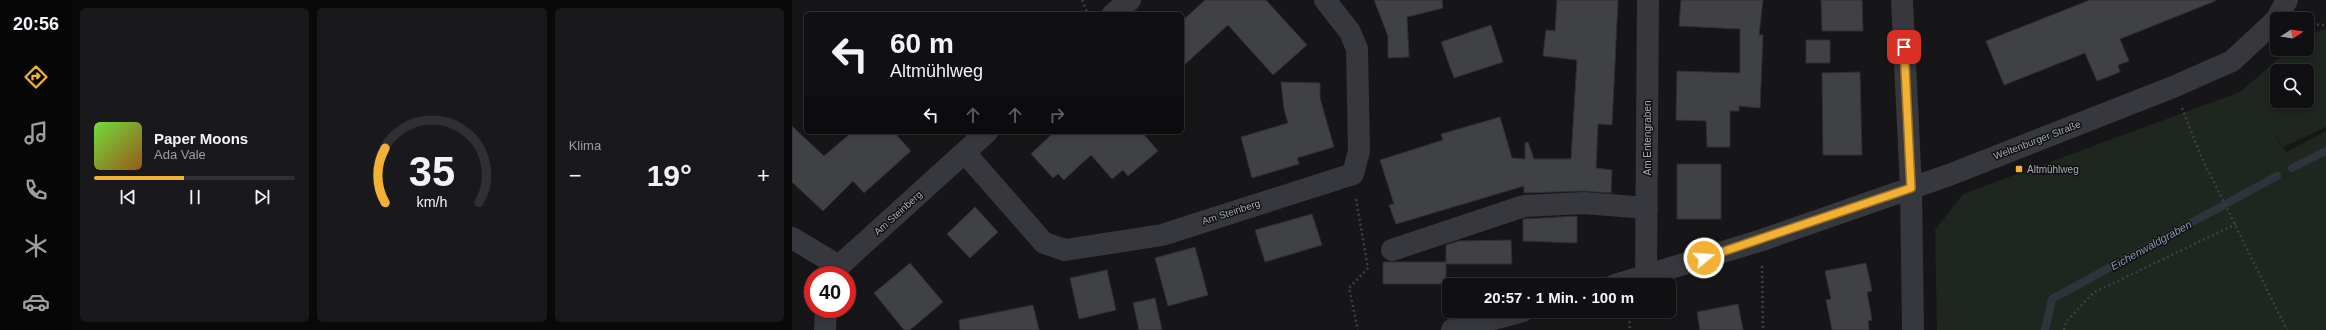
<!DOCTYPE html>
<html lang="de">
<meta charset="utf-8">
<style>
:root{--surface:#101012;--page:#19191b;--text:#f1f3f6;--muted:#9c9d9f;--line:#303032;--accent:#f2b134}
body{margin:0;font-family:Helvetica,sans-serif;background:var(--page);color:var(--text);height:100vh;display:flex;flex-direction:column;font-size:15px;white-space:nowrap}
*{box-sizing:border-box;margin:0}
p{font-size:13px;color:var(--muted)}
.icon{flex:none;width:22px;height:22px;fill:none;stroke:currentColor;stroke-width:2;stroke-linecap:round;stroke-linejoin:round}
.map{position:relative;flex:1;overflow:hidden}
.drawer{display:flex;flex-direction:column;gap:8px;padding:8px;background:#09090a;width:720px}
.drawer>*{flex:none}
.guide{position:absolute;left:12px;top:12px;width:380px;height:122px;border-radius:6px;box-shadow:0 2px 6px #0003,0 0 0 1px var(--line);background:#101012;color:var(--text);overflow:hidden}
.needle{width:26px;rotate:78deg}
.controls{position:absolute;left:1478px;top:12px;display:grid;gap:8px}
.controls a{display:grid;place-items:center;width:44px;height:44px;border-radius:6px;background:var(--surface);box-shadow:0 2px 6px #0003,0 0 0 1px var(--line);font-size:20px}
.speed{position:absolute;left:12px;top:266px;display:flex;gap:8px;font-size:20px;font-weight:700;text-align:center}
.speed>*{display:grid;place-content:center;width:52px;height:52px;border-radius:50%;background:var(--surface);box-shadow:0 2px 6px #0003,0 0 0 1px var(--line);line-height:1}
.speed .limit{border:6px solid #d22;background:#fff;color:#111}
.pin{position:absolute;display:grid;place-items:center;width:34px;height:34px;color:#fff;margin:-17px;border-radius:8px;box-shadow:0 2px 6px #0006}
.me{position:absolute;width:44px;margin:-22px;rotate:72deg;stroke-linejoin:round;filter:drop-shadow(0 0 3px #0008)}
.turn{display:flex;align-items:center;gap:14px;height:84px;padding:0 20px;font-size:18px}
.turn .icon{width:52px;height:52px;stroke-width:2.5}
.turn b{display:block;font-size:28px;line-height:34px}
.lanes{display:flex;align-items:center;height:38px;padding:0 20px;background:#0003;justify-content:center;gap:20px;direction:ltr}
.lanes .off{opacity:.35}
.big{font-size:30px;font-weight:800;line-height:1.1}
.drawer .widget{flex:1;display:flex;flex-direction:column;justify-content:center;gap:6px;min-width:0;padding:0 14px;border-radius:6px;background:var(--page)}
.drawer .dial{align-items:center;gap:0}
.dial svg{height:104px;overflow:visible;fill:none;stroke:var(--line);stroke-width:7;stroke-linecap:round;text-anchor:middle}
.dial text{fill:var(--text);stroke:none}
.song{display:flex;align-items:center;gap:12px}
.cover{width:48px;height:48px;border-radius:6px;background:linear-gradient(135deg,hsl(100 70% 55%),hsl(30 70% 35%))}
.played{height:4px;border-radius:2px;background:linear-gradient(90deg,var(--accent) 45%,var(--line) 45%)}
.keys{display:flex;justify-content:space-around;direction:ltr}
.heat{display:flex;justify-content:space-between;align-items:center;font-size:22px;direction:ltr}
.drawer .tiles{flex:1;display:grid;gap:8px;grid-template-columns:repeat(3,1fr)}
.trip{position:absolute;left:650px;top:278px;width:234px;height:40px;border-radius:6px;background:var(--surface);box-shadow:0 2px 6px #0003,0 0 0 1px var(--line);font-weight:800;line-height:40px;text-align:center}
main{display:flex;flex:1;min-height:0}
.dock{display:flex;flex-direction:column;width:72px;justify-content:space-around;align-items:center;background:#060607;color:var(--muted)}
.dock .icon{width:28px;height:28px}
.dock .active{color:var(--accent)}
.dock b{font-size:18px;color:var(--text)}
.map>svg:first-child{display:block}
.green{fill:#1e261f;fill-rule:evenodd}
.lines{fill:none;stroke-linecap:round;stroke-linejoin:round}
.stream{stroke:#2c353c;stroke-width:8}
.building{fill:#404145;stroke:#303034}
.path{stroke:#3d3f44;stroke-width:2.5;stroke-dasharray:2 3;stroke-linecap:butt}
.minor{stroke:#37383d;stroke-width:22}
.route-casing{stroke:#9d7322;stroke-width:10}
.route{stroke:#f2b134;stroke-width:7}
.poi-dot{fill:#f2b134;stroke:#111113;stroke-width:1.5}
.labels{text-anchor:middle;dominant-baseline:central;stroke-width:3;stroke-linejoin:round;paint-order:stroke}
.street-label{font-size:10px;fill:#a8adb8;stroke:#111113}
.poi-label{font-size:10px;fill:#a8adb8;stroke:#111113;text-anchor:start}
.water-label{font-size:11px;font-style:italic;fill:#7f9bb3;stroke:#111113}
</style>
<main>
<nav class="dock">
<b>20:56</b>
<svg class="icon active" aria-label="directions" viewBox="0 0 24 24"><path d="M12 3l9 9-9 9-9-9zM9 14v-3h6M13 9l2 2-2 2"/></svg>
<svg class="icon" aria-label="music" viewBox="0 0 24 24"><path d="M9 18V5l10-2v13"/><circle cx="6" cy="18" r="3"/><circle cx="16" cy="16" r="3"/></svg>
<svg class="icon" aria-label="phone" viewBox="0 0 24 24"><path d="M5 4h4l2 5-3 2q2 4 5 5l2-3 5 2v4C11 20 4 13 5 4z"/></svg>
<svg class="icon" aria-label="climate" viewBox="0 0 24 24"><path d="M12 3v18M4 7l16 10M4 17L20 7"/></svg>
<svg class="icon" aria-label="car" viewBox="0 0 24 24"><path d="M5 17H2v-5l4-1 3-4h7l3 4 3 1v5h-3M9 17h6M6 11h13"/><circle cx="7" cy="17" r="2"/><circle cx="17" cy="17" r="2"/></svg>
</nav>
<section class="drawer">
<div class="tiles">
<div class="widget">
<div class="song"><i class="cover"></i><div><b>Paper Moons</b><p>Ada Vale</p></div></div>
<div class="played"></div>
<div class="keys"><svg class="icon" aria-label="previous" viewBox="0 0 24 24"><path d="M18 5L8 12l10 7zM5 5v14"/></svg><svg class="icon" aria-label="pause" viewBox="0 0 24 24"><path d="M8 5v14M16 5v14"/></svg><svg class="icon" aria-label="next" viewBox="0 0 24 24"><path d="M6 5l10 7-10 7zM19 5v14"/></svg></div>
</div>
<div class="widget dial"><svg viewBox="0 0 100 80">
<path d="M14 69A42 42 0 1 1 86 69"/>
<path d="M14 69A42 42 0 0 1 14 27" stroke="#f2b134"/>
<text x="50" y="56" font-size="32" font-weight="700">35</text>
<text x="50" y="72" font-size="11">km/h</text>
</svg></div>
<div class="widget"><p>Klima</p>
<div class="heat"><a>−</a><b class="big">19°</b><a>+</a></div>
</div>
</div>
</section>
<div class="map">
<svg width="1534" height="330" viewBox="0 0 1534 330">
<rect width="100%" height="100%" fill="#161618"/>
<path class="green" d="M 1534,29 L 1534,127 L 1492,147 L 1476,128 L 1495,152 L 1534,131 L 1534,330 L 1145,330 L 1143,230 L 1171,194 L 1448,92 L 1498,49 L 1515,49 L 1515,36 ZM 1485,71 L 1515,71 L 1515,101 L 1485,101 Z"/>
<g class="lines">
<path class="stream" d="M 1500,168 L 1534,151
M 1253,330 L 1260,299 L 1485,176"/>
</g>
<path class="building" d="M 413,0 L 474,0 L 515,45 L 481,75 L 436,25 L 390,67 L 390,21 Z
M 582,0 L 650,0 L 651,8 L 615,17 L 617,57 L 596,58 L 596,36 Z
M 765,0 L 826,0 L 820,125 L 806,124 L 804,168 L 820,170 L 819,193 L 791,191 L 732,193 L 732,186 L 604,224 L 597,205 L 602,204 L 588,160 L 651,140 L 649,134 L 708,117 L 720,158 L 733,159 L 733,143 L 736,142 L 742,159 L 779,159 L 785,60 L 751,56 L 754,30 L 763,31 Z
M 889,0 L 971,0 L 967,35 L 971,35 L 968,108 L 947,106 L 947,111 L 938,111 L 938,147 L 915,147 L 914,121 L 884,120 L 885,71 L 948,73 L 948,29 L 887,26 Z
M 1029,0 L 1070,0 L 1071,31 L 1030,31 Z
M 1298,0 L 1423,0 L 1423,1 L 1328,39 L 1337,61 L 1326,65 L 1328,72 L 1305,81 L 1293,53 L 1212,85 L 1194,41 Z
M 699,25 L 711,62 L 662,78 L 649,42 Z
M 1014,40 L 1038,40 L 1038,63 L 1014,63 Z
M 1068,72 L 1070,155 L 1031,155 L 1030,73 Z
M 489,82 L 528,83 L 528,98 L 542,147 L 505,158 L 507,164 L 460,178 L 449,137 L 496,123 L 492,109 Z
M 0,126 L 32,156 L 60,132 L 102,132 L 119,151 L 72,193 L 61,181 L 31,211 L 0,182 Z
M 262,132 L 350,132 L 366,151 L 336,176 L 331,170 L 320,179 L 299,155 L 272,180 L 266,174 L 261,178 L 239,154 Z
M 885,164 L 929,164 L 929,219 L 885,219 Z
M 183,207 L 206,232 L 178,258 L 155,234 Z
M 520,214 L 530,245 L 473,262 L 463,230 Z
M 785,216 L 785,243 L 731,241 L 731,219 Z
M 719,240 L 720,264 L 654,264 L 654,284 L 591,284 L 591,262 L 654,262 L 654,245 L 667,241 Z
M 403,247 L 416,295 L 376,306 L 363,258 Z
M 118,263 L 151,302 L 118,330 L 112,330 L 82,293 Z
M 1074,263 L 1080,291 L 1075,292 L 1080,320 L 1076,321 L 1077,330 L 1040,330 L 1034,300 L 1039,299 L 1033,271 Z
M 315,270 L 324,310 L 287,319 L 278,278 Z
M 363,298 L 370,330 L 347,330 L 341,303 Z
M 946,304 L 951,330 L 908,330 L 905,312 Z
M 241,305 L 247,330 L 168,330 L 167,320 Z"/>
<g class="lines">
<path class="path" d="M 290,0 L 296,14
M 1515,24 L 1534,25
M 1390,108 L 1408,154 L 1495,330
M 564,199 L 576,268 L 557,288 L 566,330
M 970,266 L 971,330
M 837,311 L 838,330
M 1272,330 L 1274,322 L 1301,293 L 1444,224"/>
<path class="minor" d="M 1110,0 L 1119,188 L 1121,330
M 321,14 L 338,0
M 173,153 L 252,243 L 273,250 L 370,235 L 561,174 L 567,151 L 565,49 L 558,32 L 533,0
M 0,238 L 47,266
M 600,250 L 732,206 L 792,203 L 855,208
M 44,275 L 47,266 L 195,132
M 854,276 L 856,0
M 823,285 L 970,240 L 1157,175 L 1381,87 L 1440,61 L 1484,20 L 1495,0
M 33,330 L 34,309
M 660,330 L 731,311"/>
</g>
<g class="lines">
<defs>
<path id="route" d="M 912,258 L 1119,188 L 1112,47"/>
</defs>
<use href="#route" class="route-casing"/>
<use href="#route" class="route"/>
</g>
<rect class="poi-dot" x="1223" y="165" width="8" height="8" rx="2"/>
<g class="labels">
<g class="street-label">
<text transform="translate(855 138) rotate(-90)">Am Entengraben</text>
<text transform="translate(1245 140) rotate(-21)">Weltenburger Straße</text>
<text transform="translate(439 212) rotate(-18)">Am Steinberg</text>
<text transform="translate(106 213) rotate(-42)">Am Steinberg</text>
</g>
<g class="poi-label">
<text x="1235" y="169">Altmühlweg</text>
</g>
<g class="water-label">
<text transform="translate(1359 245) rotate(-29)">Eichenwaldgraben</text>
</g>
</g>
</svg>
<div class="controls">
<a><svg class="needle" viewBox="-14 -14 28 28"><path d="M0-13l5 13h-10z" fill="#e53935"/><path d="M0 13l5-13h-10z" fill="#9c9d9f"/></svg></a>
<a><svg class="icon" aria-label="search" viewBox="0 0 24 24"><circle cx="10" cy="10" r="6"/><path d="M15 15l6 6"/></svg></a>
</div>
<div class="speed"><div class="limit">40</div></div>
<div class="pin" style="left:1112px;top:47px;background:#d93025"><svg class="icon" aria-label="arrive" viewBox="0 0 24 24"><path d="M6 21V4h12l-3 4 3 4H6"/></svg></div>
<svg class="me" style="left:912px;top:258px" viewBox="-20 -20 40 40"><circle r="17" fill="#f2b134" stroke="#fff" stroke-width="3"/><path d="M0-11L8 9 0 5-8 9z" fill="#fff"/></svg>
<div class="trip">20:57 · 1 Min. · 100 m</div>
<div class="guide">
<div class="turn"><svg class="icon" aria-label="left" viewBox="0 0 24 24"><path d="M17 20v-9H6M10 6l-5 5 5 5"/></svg><div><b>60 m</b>Altmühlweg</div></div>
<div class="lanes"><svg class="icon" aria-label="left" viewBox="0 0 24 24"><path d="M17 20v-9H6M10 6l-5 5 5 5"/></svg><svg class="icon off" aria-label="ahead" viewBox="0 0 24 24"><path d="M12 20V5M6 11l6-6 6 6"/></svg><svg class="icon off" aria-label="ahead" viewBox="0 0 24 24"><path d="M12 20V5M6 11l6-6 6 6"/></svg><svg class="icon off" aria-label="right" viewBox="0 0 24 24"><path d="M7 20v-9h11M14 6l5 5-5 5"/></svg></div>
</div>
</div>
</main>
